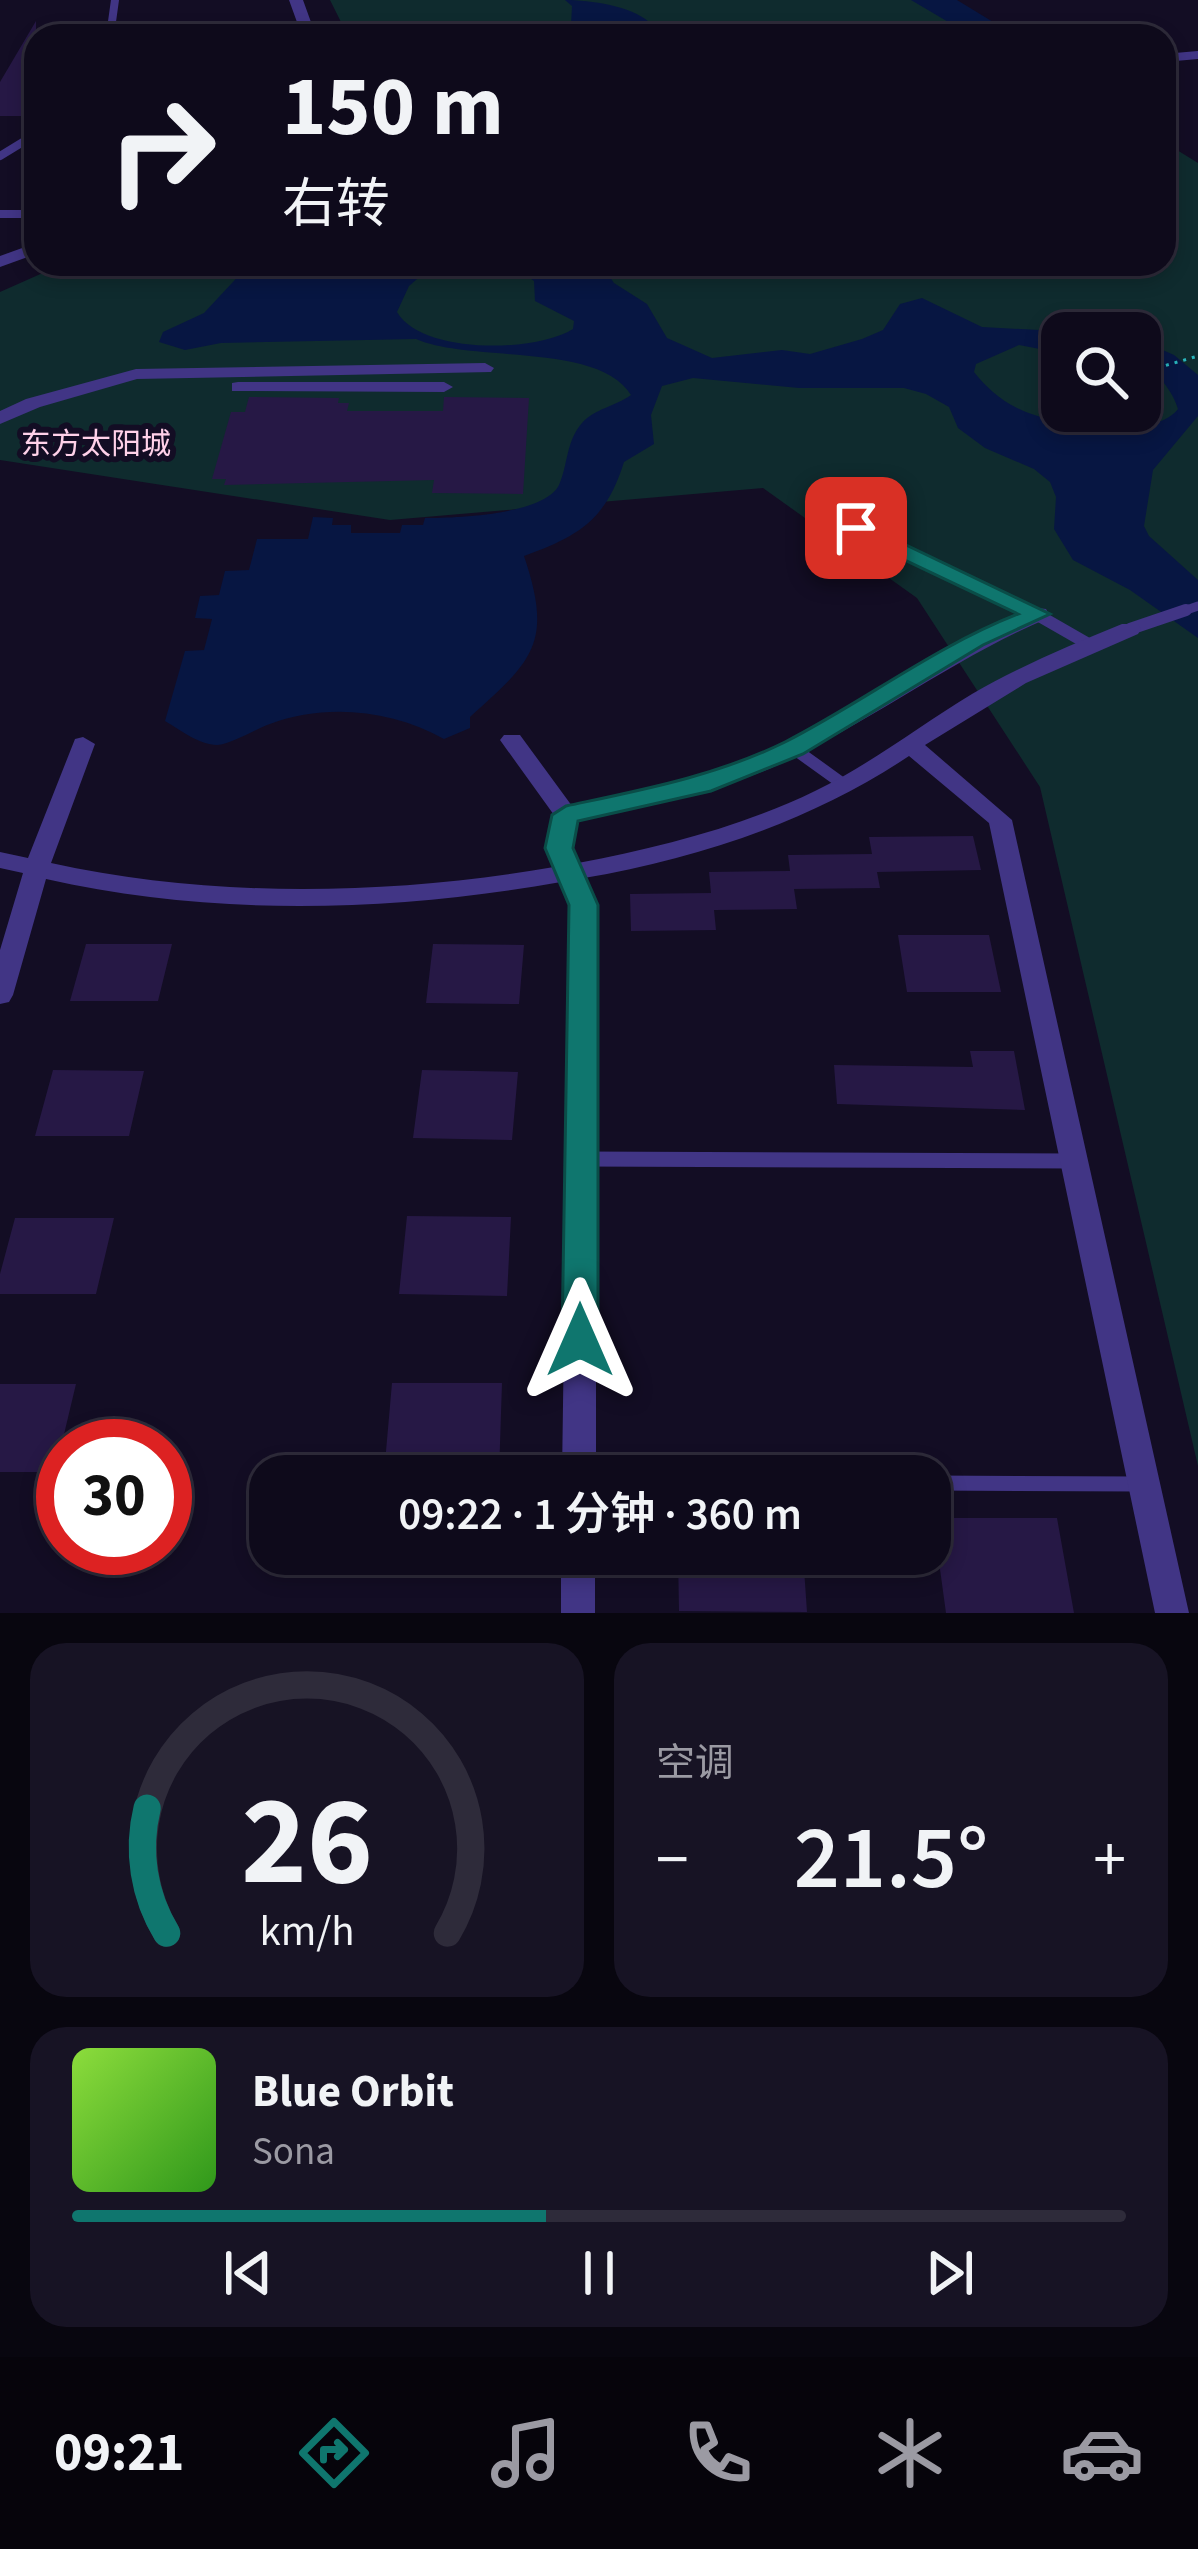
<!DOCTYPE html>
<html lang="zh">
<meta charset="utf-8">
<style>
:root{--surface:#0e0a1b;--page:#171324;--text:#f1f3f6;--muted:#9b9aa3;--line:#2e2b3a;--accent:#0f766e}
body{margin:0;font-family:"Source Sans 3","Noto Sans SC",sans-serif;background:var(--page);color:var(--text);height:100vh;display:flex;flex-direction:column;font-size:45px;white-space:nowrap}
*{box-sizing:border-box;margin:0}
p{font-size:39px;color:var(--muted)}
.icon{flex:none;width:66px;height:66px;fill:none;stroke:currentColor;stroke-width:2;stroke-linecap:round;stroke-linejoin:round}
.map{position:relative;height:1613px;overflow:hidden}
.sheet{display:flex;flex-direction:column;gap:30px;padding:30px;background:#08060f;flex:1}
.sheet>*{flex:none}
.banner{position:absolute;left:24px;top:24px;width:1152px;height:252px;border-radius:36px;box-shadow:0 6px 18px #0003,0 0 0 3px var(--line);background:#0e0a1b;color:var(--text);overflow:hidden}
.tools{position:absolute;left:1041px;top:312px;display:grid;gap:24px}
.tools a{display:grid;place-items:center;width:120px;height:120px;border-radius:24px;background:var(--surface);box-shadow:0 6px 18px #0003,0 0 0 3px var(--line);font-size:60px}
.speed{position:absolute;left:36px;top:1419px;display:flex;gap:24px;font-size:60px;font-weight:700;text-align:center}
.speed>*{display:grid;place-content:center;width:156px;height:156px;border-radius:50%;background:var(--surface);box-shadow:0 6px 18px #0003,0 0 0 3px var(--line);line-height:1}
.speed .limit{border:18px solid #d22;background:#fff;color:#111}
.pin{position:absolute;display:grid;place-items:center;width:102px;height:102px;color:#fff;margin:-51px;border-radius:24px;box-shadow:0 6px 18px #0006}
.me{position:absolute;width:132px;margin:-66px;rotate:0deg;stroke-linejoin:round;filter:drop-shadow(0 0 9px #0008)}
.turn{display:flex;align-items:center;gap:42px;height:252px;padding:0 60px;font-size:54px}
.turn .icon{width:156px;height:156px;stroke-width:2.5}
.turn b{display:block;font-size:84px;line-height:102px}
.big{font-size:90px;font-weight:600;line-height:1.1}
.sheet .tile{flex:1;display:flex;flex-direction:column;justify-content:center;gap:18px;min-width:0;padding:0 42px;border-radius:36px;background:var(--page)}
.sheet .dial{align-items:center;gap:0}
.dial svg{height:312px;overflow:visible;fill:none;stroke:var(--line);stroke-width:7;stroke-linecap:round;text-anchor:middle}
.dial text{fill:var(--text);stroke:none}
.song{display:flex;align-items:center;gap:36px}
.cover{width:144px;height:144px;border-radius:18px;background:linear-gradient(135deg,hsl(90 70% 55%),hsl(110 70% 35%))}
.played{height:12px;border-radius:6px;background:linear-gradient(90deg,var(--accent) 45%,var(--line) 45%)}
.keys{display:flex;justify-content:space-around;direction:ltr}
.heat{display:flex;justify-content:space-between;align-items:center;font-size:66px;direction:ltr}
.sheet .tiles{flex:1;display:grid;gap:30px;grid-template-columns:1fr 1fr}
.tile:last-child{grid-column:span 2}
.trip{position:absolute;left:249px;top:1455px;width:702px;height:120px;border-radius:36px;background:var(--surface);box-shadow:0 6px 18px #0003,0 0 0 3px var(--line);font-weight:600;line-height:120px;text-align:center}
.dock{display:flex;height:192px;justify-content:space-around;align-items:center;background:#06040b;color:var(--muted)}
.dock .icon{width:84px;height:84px}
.dock .current{color:var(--accent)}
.dock b{font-size:54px;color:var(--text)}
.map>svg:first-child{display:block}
.green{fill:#0f2b2e;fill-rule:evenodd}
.water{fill:#071642}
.building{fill:#261845}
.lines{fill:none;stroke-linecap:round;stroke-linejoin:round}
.path{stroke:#28b3ba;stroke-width:3;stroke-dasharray:3 6;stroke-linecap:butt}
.lane-far3{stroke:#413585;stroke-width:8}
.lane-far2{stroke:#413585;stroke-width:9}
.lane-far1{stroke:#413585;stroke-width:12}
.lane{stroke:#413585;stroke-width:15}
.street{fill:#413585;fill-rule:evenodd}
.route{fill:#0f766e;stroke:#0a4d48;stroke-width:3}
.labels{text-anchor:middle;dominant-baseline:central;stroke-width:12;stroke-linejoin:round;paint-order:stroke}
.far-neighbourhood-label{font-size:30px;fill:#ffd1e9;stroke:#130d24}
</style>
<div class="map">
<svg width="1198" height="1613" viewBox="0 0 1198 1613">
<rect width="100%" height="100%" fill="#130d24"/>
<path class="green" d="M 330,0 L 930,0 L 990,36 L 348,36 Z
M 1164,142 L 1198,163 L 1198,1466 L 1040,787 L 917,598 L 763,488 L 390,520 L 0,460 L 0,292 L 63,264 L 1164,264 ZM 1062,333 L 1140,333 L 1140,411 L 1062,411 Z"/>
<path class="water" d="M 565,0 C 591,0 631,6 649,22 L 634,36 L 505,36 L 571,25 L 572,6 Z
M 911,0 L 957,0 L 1016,36 L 972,36 Z
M 284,264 L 426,264 L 430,268 L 409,286 L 397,312 C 421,354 535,353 573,329 L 574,321 L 535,301 L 534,281 L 517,269 L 495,264 L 601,264 L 614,283 L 647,304 L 667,338 L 712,358 L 782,350 L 810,354 L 862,339 L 883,330 L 900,304 L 922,298 L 982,327 L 1097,333 L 1062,333 L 1061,353 L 1019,345 L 976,364 L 974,372 C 986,387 999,399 1017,408 C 1050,425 1153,442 1178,409 C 1174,393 1155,368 1140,362 L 1140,340 L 1174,355 L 1198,375 L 1198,416 L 1153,470 L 1144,526 L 1149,536 L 1198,580 L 1198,638 L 1130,590 L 1073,560 L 1054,529 L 1056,497 L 1050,482 L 1034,469 L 985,448 L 958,428 L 949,407 L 926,394 L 904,388 L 799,388 L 693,378 L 662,386 L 651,415 L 654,444 L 624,462 C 606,520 579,536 524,556 C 553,642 534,660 470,717 L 470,728 L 444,739 C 392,710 326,703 270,724 C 255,729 232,744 217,745 C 200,745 180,730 165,721 L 185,651 L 204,650 L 212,619 L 195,618 L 200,596 L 219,595 L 225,571 L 249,570 L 257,539 L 308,539 L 313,517 L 333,518 L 332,525 L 351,525 L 351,533 L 400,533 L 402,525 L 423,525 L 425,518 C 455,518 544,515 559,485 C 568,465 566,441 582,423 C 594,409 616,406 631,395 C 599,342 471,363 416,339 L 221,343 L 185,350 L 159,342 L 163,332 L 204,313 L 245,269 Z"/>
<path class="building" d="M 36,21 L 36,89 L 21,116 L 0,116 L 0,82 Z
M 249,397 L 339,398 L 338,403 L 349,403 L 347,411 L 443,411 L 444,397 L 529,398 L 523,494 L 432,493 L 434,480 L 224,485 L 226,479 L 212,479 L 231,412 L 245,412 Z
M 973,836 L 981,870 L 877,872 L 880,888 L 794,889 L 797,909 L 714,910 L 716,930 L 631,931 L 630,894 L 711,893 L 709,872 L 790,871 L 788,855 L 872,854 L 869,837 Z
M 898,935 L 989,935 L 1001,992 L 907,992 Z
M 86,944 L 172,944 L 158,1001 L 70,1001 Z
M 433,944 L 524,945 L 519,1004 L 426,1003 Z
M 970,1051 L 1014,1051 L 1025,1110 L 837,1104 L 834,1065 L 973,1067 Z
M 53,1070 L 144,1071 L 129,1136 L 35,1136 Z
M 422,1070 L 518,1072 L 512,1140 L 413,1138 Z
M 407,1216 L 511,1217 L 507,1296 L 399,1294 Z
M 15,1218 L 114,1218 L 96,1294 L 0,1294 L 0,1274 Z
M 392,1383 L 502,1383 L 499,1474 L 384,1474 Z
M 0,1384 L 76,1384 L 55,1472 L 0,1472 Z
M 933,1518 L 1057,1518 L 1074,1613 L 946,1613 Z
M 678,1554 L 803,1554 L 807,1612 L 679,1611 Z"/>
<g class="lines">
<path class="path" d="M 1140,373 L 1198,356"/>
<path class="lane-far3" d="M 110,36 L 115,0
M 1164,58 L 1198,55
M 0,156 L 36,134
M 0,214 L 36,214"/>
<path class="lane-far2" d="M 856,528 L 1036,613
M 1178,613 L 1198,606"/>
<path class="lane-far1" d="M 1029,610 L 1090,645
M 1130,629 L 1186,610
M 793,748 L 843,784"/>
<path class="lane" d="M 583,1159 L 1072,1161
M 930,1483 L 1139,1484"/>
<path class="street" d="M 289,0 L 303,0 L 316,36 L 302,36 Z
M 36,243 L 36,254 L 0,267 L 0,256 Z
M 485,363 L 494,368 L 491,372 L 137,379 L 40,407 L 0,424 L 0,411 L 26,399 L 136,369 Z
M 238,382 L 444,382 L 453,387 L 444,392 L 232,391 L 232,383 Z
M 1038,608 L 1046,609 L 1049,614 L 1046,619 C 953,659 872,721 780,764 C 716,793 645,806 577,820 L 571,848 L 578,863 C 658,848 741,827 815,791 C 871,764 919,726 972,694 C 1020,666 1071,645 1122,624 L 1138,624 L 1141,629 L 1138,634 L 1026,683 L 925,745 L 1012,820 L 1189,1613 L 1155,1613 L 989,823 L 909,756 C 812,821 699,858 584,878 L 596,905 L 596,1476 L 562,1476 L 570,905 L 561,882 C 393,912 213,917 46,879 L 13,995 L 9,1002 L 0,1004 L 0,950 L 23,873 L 0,868 L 0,852 L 28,858 L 75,739 L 83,737 L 95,744 L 51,863 C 214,899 391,895 554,867 L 547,848 L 554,815 L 500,740 L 504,735 L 520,735 L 572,806 C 645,791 718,777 785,743 C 867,702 950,632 1038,608 Z
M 561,1554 L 595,1554 L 595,1613 L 561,1613 Z"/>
</g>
<path class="route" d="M 856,521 L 1050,614 L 983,645 L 803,754 L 711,791 L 578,821 L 573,848 L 598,905 L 598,1340 L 592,1351 L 580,1355 L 567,1351 L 562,1340 L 569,905 L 545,848 L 552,815 L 566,806 C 641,790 716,776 785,742 C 865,701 934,647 1018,614 L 848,533 L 845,528 Z"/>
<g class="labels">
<g class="far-neighbourhood-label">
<text x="96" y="444">东方太阳城</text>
</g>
</g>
</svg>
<div class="tools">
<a><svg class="icon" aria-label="search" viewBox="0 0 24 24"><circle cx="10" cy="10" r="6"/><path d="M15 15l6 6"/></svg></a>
</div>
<div class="speed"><div class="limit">30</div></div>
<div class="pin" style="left:856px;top:528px;background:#d93025"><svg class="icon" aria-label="arrive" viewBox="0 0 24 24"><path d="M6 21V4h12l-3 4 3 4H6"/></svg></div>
<svg class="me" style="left:580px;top:1340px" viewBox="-20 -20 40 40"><path d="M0-17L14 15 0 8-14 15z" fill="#0f766e" stroke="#fff" stroke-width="4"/></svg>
<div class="trip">09:22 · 1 分钟 · 360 m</div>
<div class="banner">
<div class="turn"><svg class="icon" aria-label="right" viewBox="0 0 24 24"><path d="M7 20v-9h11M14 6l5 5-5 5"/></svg><div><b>150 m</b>右转</div></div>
</div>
</div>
<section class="sheet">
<div class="tiles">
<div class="tile dial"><svg viewBox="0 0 100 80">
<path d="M14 69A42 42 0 1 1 86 69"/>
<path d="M14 69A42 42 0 0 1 9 37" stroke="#0f766e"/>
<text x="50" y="56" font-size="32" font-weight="700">26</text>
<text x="50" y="72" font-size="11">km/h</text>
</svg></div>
<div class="tile"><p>空调</p>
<div class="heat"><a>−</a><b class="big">21.5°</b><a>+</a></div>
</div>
<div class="tile">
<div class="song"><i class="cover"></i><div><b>Blue Orbit</b><p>Sona</p></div></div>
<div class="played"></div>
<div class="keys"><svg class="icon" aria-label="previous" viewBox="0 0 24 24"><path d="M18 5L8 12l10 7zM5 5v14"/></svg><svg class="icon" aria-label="pause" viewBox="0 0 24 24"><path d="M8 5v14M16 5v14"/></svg><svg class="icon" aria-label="next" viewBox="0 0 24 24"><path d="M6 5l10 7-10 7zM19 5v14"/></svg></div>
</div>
</div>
</section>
<nav class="dock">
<b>09:21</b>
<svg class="icon current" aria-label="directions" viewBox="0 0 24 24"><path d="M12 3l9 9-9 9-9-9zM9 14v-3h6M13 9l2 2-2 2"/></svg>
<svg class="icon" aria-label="music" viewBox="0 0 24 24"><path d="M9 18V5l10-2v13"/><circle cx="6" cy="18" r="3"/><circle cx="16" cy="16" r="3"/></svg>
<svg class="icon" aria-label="phone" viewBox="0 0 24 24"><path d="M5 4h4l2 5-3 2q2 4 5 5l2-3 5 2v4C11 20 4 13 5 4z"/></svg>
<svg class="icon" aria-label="climate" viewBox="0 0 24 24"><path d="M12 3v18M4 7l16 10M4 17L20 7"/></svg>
<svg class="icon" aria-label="car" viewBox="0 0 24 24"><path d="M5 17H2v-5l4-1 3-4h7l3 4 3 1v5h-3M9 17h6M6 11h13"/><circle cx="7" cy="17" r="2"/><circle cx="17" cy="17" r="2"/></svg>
</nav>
